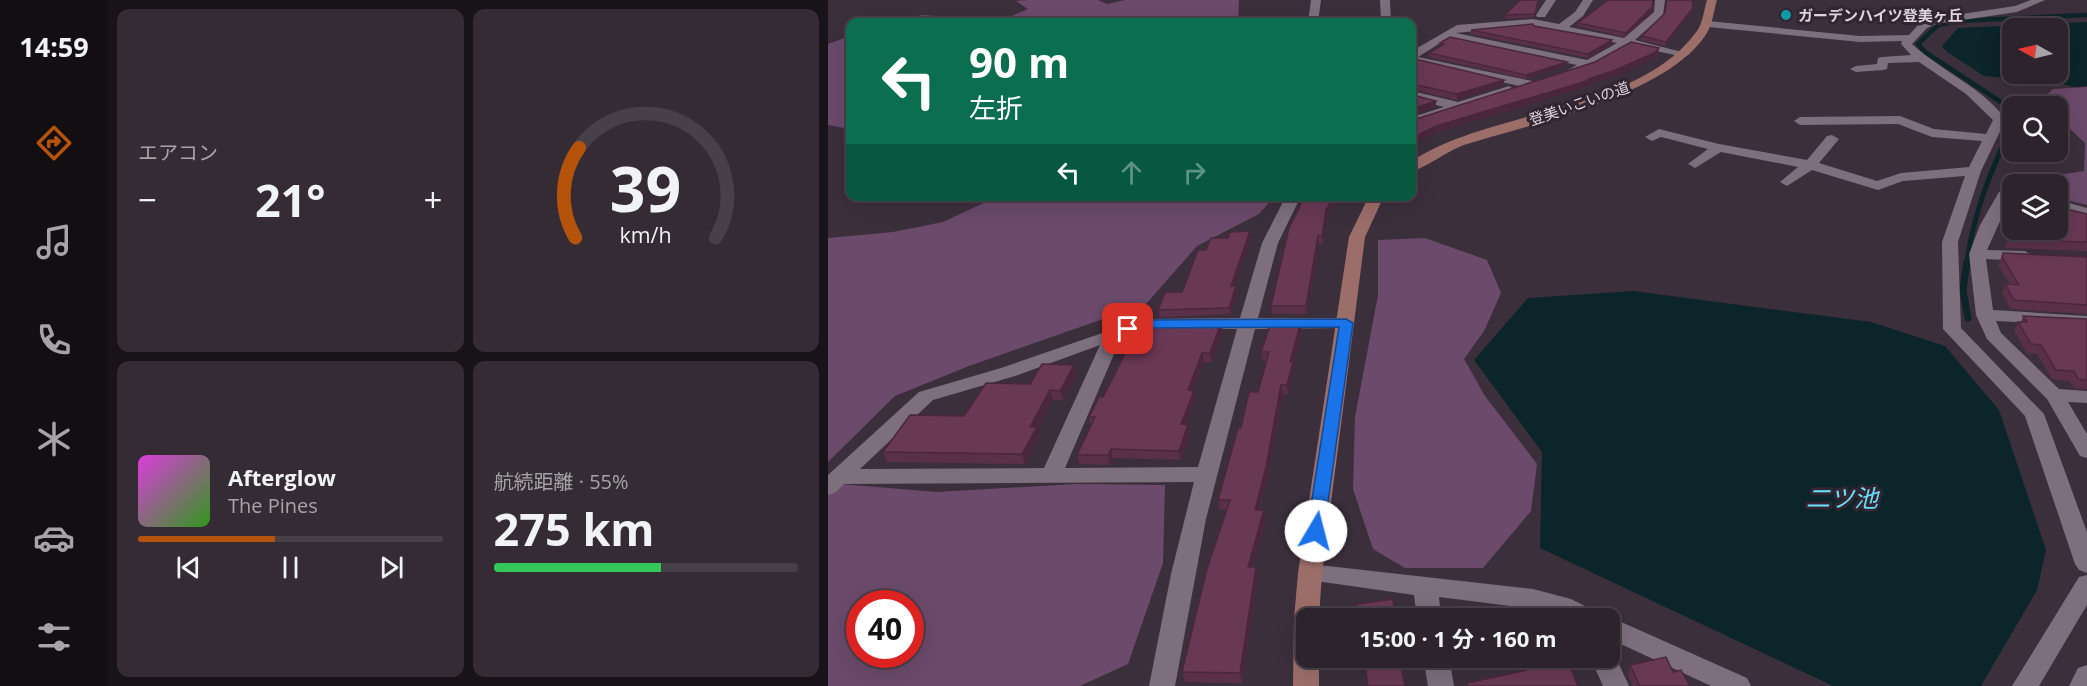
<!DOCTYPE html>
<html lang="ja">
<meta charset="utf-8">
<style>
:root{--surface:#2c232c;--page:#342b34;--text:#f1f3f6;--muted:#a6a4a9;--line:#484048;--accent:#b45309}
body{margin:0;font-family:"Open Sans","Noto Sans JP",sans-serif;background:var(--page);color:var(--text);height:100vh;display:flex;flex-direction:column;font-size:22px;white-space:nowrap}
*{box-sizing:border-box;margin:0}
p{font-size:20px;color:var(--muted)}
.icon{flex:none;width:33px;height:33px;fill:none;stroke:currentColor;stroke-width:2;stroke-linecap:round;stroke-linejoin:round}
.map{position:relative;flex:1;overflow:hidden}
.details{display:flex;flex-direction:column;gap:9px;padding:9px;background:#181318;width:720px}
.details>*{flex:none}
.top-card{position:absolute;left:18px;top:18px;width:570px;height:183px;border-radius:12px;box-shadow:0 6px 24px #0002,0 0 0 2px var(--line);background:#0b6e4f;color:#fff;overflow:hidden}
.needle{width:39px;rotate:278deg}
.fabs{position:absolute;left:1174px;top:18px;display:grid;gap:12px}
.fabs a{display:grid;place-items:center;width:66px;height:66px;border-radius:12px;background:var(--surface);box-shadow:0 6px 24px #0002,0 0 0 2px var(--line);font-size:30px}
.speed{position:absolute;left:18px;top:590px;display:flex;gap:12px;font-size:30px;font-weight:700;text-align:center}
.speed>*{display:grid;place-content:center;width:78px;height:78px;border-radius:50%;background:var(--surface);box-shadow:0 6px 24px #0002,0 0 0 2px var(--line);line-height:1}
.speed .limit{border:9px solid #d22;background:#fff;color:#111}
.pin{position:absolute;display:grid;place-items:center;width:51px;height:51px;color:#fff;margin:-26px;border-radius:12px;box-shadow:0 3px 9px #0006}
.me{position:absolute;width:66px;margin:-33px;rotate:8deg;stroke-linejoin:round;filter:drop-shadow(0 0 4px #0008)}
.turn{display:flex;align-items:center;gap:21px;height:126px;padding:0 24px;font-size:27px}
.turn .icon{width:78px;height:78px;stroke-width:2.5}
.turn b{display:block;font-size:42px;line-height:51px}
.lanes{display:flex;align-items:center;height:57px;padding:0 24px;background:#0003;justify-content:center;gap:30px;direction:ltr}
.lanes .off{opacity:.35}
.big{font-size:45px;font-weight:700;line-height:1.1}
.details .tile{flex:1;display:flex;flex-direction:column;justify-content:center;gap:9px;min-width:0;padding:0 21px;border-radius:12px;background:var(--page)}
.details .dial{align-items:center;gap:0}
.dial svg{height:156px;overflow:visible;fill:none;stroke:var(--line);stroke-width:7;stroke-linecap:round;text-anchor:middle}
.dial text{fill:var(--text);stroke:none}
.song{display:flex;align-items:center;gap:18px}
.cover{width:72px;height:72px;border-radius:9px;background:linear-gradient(135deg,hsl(300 70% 55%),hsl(110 70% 35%))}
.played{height:6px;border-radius:3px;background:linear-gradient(90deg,var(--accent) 45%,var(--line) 45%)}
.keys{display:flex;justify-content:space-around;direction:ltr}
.heat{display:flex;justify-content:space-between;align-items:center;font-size:33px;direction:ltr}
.charge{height:9px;border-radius:4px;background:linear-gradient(90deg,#34c759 55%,var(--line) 0)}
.details .tiles{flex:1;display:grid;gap:9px;grid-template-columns:repeat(2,1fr)}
.trip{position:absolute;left:468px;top:608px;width:324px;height:60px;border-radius:12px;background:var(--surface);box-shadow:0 6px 24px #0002,0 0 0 2px var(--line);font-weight:700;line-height:60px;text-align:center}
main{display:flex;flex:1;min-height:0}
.menu{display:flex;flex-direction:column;width:108px;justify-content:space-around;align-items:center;background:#120e12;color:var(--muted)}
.menu .icon{width:42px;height:42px}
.menu .active{color:var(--accent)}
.menu b{font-size:27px;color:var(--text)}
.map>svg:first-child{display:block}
.green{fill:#6b4a6b;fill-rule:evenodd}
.water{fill:#0b252a;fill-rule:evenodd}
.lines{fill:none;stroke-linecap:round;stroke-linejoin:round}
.stream-far2{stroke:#0b252a;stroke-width:4.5}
.stream-far1{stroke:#0b252a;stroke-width:5}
.stream{stroke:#0b252a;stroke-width:7}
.street{fill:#7d6f7d;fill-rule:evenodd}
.secondary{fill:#9c6e6a;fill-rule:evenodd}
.wall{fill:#5a3049}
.shaded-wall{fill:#4a273c}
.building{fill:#693855;stroke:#4a273c;stroke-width:1.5}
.route{fill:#1a73e8;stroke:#114b97;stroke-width:1.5}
.culture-dot{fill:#0f9aa8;stroke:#312531;stroke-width:2}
.labels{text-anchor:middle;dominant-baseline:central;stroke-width:6;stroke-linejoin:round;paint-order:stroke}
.far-poi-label{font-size:15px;font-weight:bold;fill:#ddd5dd;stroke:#312531;text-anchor:start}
.far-street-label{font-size:15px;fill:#ddd5dd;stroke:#312531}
.near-water-label{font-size:24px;font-style:italic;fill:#6adff9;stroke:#312531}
</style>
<main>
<nav class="menu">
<b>14:59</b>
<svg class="icon active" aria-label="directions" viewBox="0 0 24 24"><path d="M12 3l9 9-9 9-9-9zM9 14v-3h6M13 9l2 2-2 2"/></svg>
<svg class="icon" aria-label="music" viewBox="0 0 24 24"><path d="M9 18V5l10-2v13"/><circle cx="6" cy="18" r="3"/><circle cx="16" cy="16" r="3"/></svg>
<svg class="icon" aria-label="phone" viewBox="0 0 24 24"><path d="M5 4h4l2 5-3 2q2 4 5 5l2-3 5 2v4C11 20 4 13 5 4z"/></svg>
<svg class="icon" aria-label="climate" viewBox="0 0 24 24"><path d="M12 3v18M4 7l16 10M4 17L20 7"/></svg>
<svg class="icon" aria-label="car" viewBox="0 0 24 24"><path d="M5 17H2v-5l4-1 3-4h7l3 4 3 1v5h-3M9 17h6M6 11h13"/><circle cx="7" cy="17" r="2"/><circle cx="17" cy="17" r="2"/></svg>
<svg class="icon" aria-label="filters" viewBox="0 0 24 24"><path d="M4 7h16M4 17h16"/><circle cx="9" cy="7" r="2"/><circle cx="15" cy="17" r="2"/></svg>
</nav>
<section class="details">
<div class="tiles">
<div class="tile"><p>エアコン</p>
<div class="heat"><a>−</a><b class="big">21°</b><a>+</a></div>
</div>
<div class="tile dial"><svg viewBox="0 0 100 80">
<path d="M14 69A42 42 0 1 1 86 69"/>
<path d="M14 69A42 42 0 0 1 16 23" stroke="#b45309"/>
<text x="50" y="56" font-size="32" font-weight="700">39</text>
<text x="50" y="72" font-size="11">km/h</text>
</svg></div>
<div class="tile">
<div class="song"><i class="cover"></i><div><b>Afterglow</b><p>The Pines</p></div></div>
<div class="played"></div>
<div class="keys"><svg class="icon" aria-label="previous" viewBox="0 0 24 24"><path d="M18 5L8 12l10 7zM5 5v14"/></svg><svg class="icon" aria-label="pause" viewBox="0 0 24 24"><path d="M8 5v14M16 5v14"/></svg><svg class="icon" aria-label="next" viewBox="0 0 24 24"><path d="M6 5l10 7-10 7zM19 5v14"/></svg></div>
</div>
<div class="tile"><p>航続距離 · 55%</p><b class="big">275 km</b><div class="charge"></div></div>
</div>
</section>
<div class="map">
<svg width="1259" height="686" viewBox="0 0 1259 686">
<rect width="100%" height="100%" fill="#3b2f3b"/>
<path class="green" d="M 199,0 L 270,0 L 279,4 L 297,0 L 411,0 L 410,22 L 170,22 L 200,9 L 188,1 Z
M 95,15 L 124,17 L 137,22 L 52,22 Z
M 22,36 L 22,129 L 0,125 L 0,44 Z
M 1259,87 L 1259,205 L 1230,198 L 1230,184 L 1201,184 L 1206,179 L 1256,171 L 1257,143 L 1239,126 L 1238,110 L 1213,100 L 1225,89 Z
M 164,197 L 446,197 L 431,214 L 369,246 L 318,304 L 141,366 L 67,396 L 0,462 L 0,238 L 65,232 L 115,222 L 162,200 Z
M 597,238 L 659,260 L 673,293 L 656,331 L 636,359 L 657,396 L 709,464 L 703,511 L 655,568 L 577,568 L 545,549 L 525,489 L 527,417 L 550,295 L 550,240 Z
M 0,483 L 109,492 L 248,484 L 337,485 L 335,563 L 300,664 L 252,686 L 0,686 ZM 32,603 L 82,603 L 82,654 L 32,654 Z"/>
<path class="water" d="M 1259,22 L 1259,86 L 1247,87 L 1226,82 L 1156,76 L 1119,52 L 1114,46 L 1130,28 ZM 1185,28 L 1230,28 L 1230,74 L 1185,74 Z
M 805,291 L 1043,322 L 1117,346 L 1171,410 L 1218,550 L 1209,590 L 1153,686 L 1005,686 L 712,548 L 714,452 L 646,360 L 700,298 Z"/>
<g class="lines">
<path class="stream-far2" d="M 1185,110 L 1097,52 L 1090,44 L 1110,25 L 1130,21 L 1259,15"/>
<path class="stream-far1" d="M 1139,262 C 1145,216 1163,167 1185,126"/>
<path class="stream" d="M 1139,261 L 1135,290 L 1140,318"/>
<path class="street" d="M 483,0 L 493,0 L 490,22 L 480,22 Z
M 552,0 L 562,0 L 563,22 L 553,22 Z
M 718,0 L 728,0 L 717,17 L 709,17 L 708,15 Z
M 755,0 L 765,0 L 755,16 L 741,27 L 796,38 L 826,12 L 827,0 L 837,0 L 835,15 L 807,40 L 862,54 L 856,57 L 800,45 L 766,66 L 744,74 L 738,71 L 749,65 L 620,38 L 590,57 L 704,81 L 706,84 L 700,88 L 584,62 L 584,51 L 629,25 L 705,19 L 731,24 L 747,12 ZM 705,25 L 789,43 L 759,60 L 628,33 Z
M 1203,0 L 1217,0 L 1189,12 L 1108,24 L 1099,28 L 1084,44 C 1114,71 1153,87 1178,119 L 1153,171 L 1130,242 L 1133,328 L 1216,414 L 1259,532 L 1259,573 L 1251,570 L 1247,564 L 1197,416 L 1115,329 L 1114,242 L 1137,176 L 1075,181 L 1050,190 L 984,170 L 959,186 L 952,182 L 970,167 L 893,152 L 867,168 L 860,164 L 880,149 L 833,137 L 824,141 L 817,137 L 831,129 L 891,144 L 979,160 L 999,136 L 1004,135 L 1011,139 L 991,163 L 1049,181 L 1073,173 L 1141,167 L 1154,141 L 1104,137 L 1070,124 L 972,125 L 966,121 L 972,117 L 1072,116 L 1106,129 L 1158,134 L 1165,120 L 1138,94 L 1091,62 L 1060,63 L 1059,69 L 1055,70 L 1028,72 L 1022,69 L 1028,66 L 1049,64 L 1050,58 L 1054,57 L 1083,55 L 1073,44 L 1074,41 L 1032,42 L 880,27 L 875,24 L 880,21 L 1032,36 L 1081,35 L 1091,24 L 1101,19 L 1187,6 Z
M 681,86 L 687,90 L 685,93 L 584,125 L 584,117 L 616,107 L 584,99 L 584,91 L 630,102 Z
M 1178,188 L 1185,189 L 1185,197 L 1183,197 L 1159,250 L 1197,251 L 1205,256 L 1197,261 L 1158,259 L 1165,310 L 1259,316 L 1259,326 L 1168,321 L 1173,333 L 1231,389 L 1259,391 L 1259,403 L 1240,402 L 1259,434 L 1259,458 L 1252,456 L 1219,399 L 1159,339 L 1148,315 L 1141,254 L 1152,225 L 1171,192 Z
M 458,196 L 473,196 L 450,243 L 430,318 L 518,318 L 527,323 L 518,328 L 427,329 L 378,519 L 347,686 L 321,686 L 343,574 L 366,482 L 16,484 L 8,492 L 0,495 L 0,475 L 91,392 L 173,368 L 315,319 L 412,318 L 434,243 ZM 317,329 L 409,329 L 370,467 L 237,468 L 293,338 ZM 272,345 L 216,468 L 32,469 L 105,400 L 187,376 Z
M 1230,200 L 1259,208 L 1259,217 L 1230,209 Z
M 482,564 L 705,589 L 743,599 L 767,611 L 770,618 L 735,618 L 705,609 L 611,597 L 613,618 L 589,618 L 586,595 L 474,579 L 470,573 L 474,567 Z
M 1259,575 L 1259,605 L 1211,686 L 1184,686 L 1251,577 Z
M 781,618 L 782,618 L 791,621 L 919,678 L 923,686 L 883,686 L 782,639 Z
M 782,648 L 784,649 L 801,686 L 775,686 L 762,657 L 782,657 Z
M 595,657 L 621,657 L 626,686 L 600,686 Z
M 1259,665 L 1259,686 L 1241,686 L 1250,668 Z"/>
<path class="secondary" d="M 879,0 L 889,0 C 886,9 885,22 880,31 C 844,94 703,124 636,145 C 619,151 598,168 584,171 L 584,161 C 662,109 810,113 869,31 C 875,23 876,9 879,0 Z
M 541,196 L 556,196 L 537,237 L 494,573 L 491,618 L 478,618 L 478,657 L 491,657 L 491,686 L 465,686 L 466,619 L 470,573 L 521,237 Z"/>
</g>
<path class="wall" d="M 710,0 L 706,17 L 677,19 L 677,15 Z
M 825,0 L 824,11 L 797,37 L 749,26 L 750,23 Z
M 865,8 L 864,12 L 837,46 L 813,40 L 814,36 Z
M 706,26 L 784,40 L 784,44 L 760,58 L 643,34 L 643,30 Z
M 612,43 L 739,62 L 739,65 L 698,79 L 601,57 L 601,53 L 612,47 Z
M 584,62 L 676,85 L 629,100 L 584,89 Z
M 1259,214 L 1259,251 L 1177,248 L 1185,229 Z
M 498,218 L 495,244 L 491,244 L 479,314 L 444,314 L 443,306 Z
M 423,238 L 406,286 L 409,293 L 403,314 L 332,317 L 330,310 L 354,292 L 378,250 Z
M 1175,253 L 1259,257 L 1259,314 L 1183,309 L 1174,293 L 1177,284 L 1182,284 L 1170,266 Z
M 1195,316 L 1259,319 L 1259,389 L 1246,388 L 1242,381 L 1224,379 L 1209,354 L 1199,353 L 1186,331 L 1190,322 L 1193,322 Z
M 473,321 L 474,331 L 465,364 L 466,372 L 460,394 L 455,394 L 440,477 L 431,510 L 438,520 L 425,567 L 430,577 L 414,683 L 357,682 L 354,672 L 399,510 L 392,510 L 390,500 L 413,428 L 430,392 L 438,361 L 435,361 L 433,352 Z
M 323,326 L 395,331 L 384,362 L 376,362 L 365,391 L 367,400 L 358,424 L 360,425 L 362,434 L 353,460 L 285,458 L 282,465 L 252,464 L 249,455 L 263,425 L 261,417 Z
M 249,374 L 235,400 L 225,400 L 210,428 L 212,436 L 197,464 L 59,462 L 55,452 L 136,416 Z
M 802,665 L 845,672 L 862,686 L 805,686 L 800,676 Z"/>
<path class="shaded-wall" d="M 824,7 L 824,11 L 797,37 L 798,33 Z
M 865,8 L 864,12 L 837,46 L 838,42 Z
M 784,40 L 784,44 L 760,58 L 760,54 Z
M 831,48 L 830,54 L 826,59 L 784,77 L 762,84 L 762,86 L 608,133 L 584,145 L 584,138 L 608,126 L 760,79 Z
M 739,62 L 739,65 L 698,79 L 698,75 Z
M 676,80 L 676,85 L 629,100 L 629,94 Z
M 608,101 L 608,107 L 584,115 L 584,109 Z
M 506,196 L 511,196 L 498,218 L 495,244 L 494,236 L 498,210 Z
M 422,231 L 423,238 L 404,293 L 403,286 Z
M 490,236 L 491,244 L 479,314 L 478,306 Z
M 408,286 L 409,293 L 403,314 L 401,308 Z
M 473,321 L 474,331 L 465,364 L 466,372 L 460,394 L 459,385 L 462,362 Z
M 393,323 L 395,331 L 384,362 L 382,353 Z
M 374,353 L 376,362 L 361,399 L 360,390 Z
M 246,365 L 249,374 L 235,400 L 232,391 Z
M 453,385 L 455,394 L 440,477 L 428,520 L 427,510 Z
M 222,390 L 225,400 L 210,428 L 212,436 L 197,464 L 194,454 L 202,427 Z
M 366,391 L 367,400 L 355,434 L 353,424 Z
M 360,425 L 362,434 L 353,460 L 351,451 Z
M 283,449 L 285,458 L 282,465 L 280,455 Z
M 436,510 L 438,520 L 422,578 L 420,567 Z
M 428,567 L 430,577 L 414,683 L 412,673 Z"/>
<path class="building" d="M 692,0 L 710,0 L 707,14 L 677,15 Z
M 780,0 L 825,0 L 824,7 L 798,33 L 750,23 Z
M 839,0 L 864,0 L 865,8 L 838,42 L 814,36 L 837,13 Z
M 705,24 L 706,26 L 784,40 L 760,54 L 643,30 Z
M 622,37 L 739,62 L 698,75 L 601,53 L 616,44 L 612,43 Z
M 803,42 L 831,48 L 826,53 L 785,71 L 760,79 L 762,80 L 608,126 L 584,138 L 584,120 L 585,120 L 767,62 Z
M 587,59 L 676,80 L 629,94 L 584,84 L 584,62 Z
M 585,95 L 608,101 L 584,109 L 584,96 Z
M 477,196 L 506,196 L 498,210 L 494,236 L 490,236 L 478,306 L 443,306 L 461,228 Z
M 1230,207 L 1259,214 L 1259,242 L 1181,240 L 1185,229 L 1230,230 Z
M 422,231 L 403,286 L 408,286 L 401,308 L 330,310 L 337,292 L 354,292 L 370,250 L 378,250 L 383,238 L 400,238 L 402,232 Z
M 1175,253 L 1259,257 L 1259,305 L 1186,300 L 1177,284 L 1191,285 L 1174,257 Z
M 1195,316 L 1259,319 L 1259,380 L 1250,379 L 1246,371 L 1228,370 L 1213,345 L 1203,344 L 1190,322 L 1199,322 Z
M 473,321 L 462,362 L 465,362 L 459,385 L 453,385 L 438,467 L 427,510 L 436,510 L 420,567 L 428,567 L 412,673 L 354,672 L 379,569 L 402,500 L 390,500 L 410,428 L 413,428 L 421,392 L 430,392 L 441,352 L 433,352 L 443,322 Z
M 324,323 L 393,323 L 382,353 L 374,353 L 360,390 L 366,391 L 353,424 L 360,425 L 351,451 L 283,449 L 280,455 L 249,455 L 267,417 L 261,417 L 271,397 L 275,397 L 311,326 L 323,326 Z
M 214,364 L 246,365 L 232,391 L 222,390 L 202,427 L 209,427 L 194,454 L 55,452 L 82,415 L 136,416 L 158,383 L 202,384 Z
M 565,599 L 567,618 L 530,618 L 529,604 Z
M 666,608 L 669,618 L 633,618 L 632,615 Z
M 536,657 L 569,657 L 570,665 L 573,665 L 577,686 L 540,686 Z
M 838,657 L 845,672 L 853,670 L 862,686 L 812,686 L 802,665 Z
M 740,661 L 750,686 L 640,686 L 639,683 Z"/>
<path class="route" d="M 518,319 L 525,323 L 496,531 L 494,535 L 482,535 L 479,531 L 511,327 L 316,328 L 300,333 L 294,329 L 315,320 Z"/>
<circle class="culture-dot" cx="958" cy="15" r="6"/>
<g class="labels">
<g class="far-poi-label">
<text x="970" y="15">ガーデンハイツ登美ヶ丘</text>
</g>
<g class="far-street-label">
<text transform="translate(751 103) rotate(-19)">登美いこいの道</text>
</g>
<g class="near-water-label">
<text x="1014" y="497">二ツ池</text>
</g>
</g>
</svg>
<div class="fabs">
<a><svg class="needle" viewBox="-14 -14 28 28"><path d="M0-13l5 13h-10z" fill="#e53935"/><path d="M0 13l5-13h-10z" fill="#a6a4a9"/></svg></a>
<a><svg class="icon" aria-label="search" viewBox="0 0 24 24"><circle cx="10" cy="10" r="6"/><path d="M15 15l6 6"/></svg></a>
<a><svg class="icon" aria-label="layers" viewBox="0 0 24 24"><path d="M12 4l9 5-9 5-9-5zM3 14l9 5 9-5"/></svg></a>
</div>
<div class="speed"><div class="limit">40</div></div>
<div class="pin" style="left:300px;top:329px;background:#d93025"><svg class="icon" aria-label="arrive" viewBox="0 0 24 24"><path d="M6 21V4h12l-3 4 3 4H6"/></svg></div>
<svg class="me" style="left:488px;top:531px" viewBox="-20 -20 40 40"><circle r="19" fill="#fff"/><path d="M0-13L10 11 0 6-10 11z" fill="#1a73e8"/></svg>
<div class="trip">15:00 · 1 分 · 160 m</div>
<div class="top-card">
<div class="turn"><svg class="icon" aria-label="left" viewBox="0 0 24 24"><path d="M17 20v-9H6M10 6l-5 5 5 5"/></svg><div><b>90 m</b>左折</div></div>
<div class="lanes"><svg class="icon" aria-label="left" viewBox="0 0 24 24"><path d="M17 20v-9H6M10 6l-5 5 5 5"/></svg><svg class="icon off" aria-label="ahead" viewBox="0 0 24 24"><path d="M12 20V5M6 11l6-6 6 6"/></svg><svg class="icon off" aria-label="right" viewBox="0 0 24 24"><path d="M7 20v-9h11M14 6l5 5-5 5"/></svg></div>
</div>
</div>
</main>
